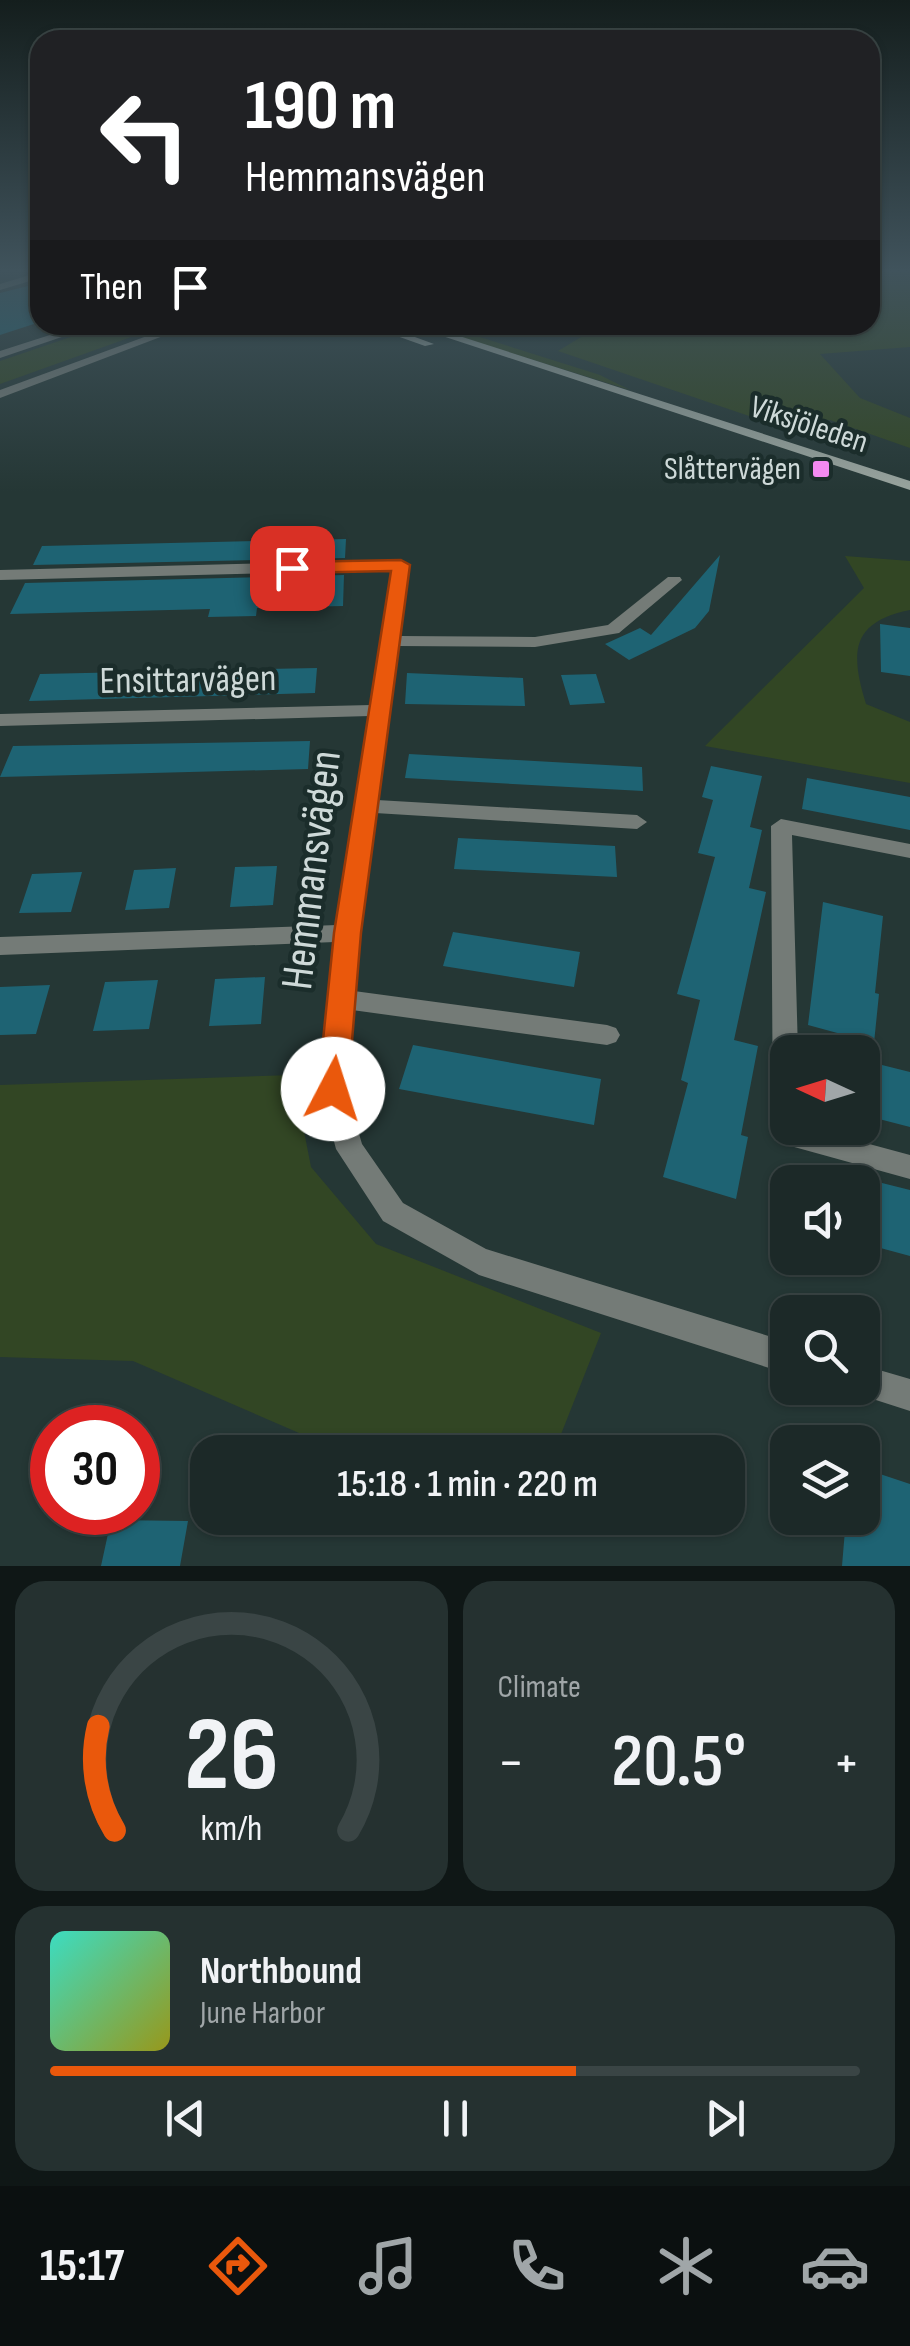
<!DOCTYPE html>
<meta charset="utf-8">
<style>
:root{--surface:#1c2928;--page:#253130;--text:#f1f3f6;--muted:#a0a6a8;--line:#3a4545;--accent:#ea580c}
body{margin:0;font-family:"Sofia Sans Condensed",sans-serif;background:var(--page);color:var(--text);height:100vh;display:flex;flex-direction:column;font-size:38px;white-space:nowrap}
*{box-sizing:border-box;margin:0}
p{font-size:32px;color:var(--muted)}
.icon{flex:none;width:55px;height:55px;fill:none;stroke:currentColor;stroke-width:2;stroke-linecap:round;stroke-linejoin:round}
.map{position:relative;height:1566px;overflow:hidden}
.sheet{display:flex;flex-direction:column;gap:15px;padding:15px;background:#0f1716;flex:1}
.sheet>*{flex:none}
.top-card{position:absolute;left:30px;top:30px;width:850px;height:305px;border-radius:30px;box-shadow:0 2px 8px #0004,0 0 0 2px var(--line);background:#202124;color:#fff;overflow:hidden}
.needle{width:65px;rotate:274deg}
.buttons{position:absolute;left:770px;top:1035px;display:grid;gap:20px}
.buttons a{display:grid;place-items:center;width:110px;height:110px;border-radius:20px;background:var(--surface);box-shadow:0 2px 8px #0004,0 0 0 2px var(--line);font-size:50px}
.speed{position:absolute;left:30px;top:1405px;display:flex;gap:20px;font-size:50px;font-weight:700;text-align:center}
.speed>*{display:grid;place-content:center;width:130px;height:130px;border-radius:50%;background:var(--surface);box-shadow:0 2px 8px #0004,0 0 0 2px var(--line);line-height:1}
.speed .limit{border:15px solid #d22;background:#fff;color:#111}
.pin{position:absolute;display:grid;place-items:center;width:85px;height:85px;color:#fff;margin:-42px;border-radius:20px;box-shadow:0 5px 15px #0006}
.me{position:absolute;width:110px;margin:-55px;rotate:5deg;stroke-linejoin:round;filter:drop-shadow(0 0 8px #0008)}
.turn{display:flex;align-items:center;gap:35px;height:210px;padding:0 50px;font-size:45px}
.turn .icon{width:130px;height:130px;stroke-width:2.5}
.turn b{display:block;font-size:70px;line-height:85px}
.then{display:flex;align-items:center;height:95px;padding:0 50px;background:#0003;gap:20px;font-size:38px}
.big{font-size:75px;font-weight:600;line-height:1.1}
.sheet .widget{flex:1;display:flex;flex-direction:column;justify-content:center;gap:15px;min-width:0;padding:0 35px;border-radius:30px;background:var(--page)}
.sheet .dial{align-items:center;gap:0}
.dial svg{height:260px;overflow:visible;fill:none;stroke:var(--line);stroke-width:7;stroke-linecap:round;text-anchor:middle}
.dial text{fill:var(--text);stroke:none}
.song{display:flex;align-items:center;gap:30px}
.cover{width:120px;height:120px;border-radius:15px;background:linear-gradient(135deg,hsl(170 70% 55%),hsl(60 70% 35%))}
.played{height:10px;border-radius:5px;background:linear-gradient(90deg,var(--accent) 65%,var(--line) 65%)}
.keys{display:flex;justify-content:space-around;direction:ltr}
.heat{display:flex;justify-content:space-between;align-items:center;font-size:55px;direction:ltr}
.sheet .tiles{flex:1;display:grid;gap:15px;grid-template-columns:1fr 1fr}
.widget:last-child{grid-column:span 2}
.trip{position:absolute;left:190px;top:1435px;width:555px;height:100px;border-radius:30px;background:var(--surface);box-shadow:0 2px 8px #0004,0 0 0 2px var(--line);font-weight:600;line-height:100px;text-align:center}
.menu{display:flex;height:160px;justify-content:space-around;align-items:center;background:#0b1010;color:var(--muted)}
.menu .icon{width:70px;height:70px}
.menu .selected{color:var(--accent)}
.menu b{font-size:45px;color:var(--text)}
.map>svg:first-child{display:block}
.green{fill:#324624}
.building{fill:#1e6373}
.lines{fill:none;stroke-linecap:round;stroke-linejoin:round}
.minor{fill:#747b77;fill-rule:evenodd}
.tertiary{fill:#747b77;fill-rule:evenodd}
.secondary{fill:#99a49e;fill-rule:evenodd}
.route{fill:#ea580c;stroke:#983908;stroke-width:2.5}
.poi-dot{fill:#f38af1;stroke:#1b2d2b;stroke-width:4}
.labels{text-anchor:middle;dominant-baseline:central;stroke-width:9;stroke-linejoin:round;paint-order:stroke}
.far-street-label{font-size:32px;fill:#ced9d8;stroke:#1b2d2b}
.far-poi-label{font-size:32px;fill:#ced9d8;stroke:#1b2d2b;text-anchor:end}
.street-label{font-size:38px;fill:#ced9d8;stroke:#1b2d2b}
.near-street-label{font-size:45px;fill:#ced9d8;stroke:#1b2d2b}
</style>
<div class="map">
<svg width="910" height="1566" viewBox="0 0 910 1566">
<rect width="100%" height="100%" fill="#253735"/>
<path class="green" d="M 870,272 L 910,272 L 910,347 L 820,354 L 860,398 L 910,418 L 910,448 L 830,420 L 752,417 L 558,351 L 601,325 L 870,325 Z
M 106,325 L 165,325 L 0,384 L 0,361 Z
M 421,325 L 442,325 L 600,375 L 630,390 Z
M 845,556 L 910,561 L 910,610 C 851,622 850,652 866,704 L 910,722 L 910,783 L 705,746 L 864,588 Z
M 293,1075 L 311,1167 L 376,1244 L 601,1333 L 554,1452 L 343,1452 L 133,1361 L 0,1357 L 0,1085 Z"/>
<path class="building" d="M 40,283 L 40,322 L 0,335 L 0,293 Z
M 346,539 L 345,558 L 33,565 L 42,546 Z
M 720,555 L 709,611 L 695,628 L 629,660 L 605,644 L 640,628 L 651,635 Z
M 344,575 L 343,606 L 257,608 L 256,616 L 208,617 L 210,609 L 10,614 L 25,583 Z
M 880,624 L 910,628 L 910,676 L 881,672 Z
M 317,668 L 315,693 L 29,701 L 40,674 Z
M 407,673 L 523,678 L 525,706 L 405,704 Z
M 596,674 L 605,703 L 570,705 L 561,675 Z
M 310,741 L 308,769 L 0,777 L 13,746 Z
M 409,754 L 642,767 L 643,791 L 405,778 Z
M 711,766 L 762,776 L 750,827 L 762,830 L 749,888 L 766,892 L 734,1040 L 758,1046 L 741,1135 L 748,1137 L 736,1199 L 663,1177 L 688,1083 L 681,1080 L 700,1000 L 677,994 L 715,857 L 698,853 L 713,800 L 702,797 Z
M 807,778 L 910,797 L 910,830 L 802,809 Z
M 458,838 L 615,846 L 617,877 L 454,869 Z
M 277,866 L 273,905 L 230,907 L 235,867 Z
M 176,868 L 169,908 L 125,910 L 134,870 Z
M 82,872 L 71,912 L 19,913 L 32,874 Z
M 823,902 L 883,916 L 875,993 L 879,994 L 874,1043 L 808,1025 Z
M 453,932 L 580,952 L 574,987 L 443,966 Z
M 265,977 L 261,1024 L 209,1026 L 215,979 Z
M 158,980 L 149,1029 L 93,1031 L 105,982 Z
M 50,985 L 36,1034 L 0,1035 L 0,987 Z
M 413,1045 L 601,1079 L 594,1125 L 399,1089 Z
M 882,1065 L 910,1072 L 910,1127 L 879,1119 Z
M 862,1178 L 910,1190 L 910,1256 L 862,1243 Z
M 862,1468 L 910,1484 L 910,1566 L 842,1566 L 846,1518 L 862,1518 Z
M 111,1520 L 188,1521 L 180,1566 L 101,1566 Z"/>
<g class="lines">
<path class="minor" d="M 40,272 L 40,278 L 0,290 L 0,284 Z
M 81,325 L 97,325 L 0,358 L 0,351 Z
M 401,560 L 409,565 L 399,636 L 535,637 L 608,625 L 668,577 L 680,577 L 682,580 L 619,633 L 535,647 L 398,646 L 377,800 L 637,815 L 647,822 L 637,829 L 375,813 L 354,991 L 607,1025 L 616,1028 L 620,1035 L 616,1042 L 607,1045 L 352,1010 L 346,1089 L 362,1144 L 403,1203 L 486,1249 L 788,1342 L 788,1374 L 479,1275 L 383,1221 L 336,1149 L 320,1089 L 335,942 L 0,955 L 0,937 L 337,925 L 370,716 L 0,726 L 0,714 L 371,705 L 392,570 L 0,580 L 0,570 Z
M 781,819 L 910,844 L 910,858 L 792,835 L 798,1052 L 788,1052 L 788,1128 L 810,1128 L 910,1155 L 910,1179 L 787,1145 L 777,1141 L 773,1133 L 771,826 Z
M 862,1365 L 910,1379 L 910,1411 L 851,1392 L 849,1388 L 862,1388 Z"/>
<path class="tertiary" d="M 177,325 L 192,325 L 0,398 L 0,390 Z"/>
<path class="secondary" d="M 366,325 L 382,325 L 434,344 L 425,346 Z
M 409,325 L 425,325 L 910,481 L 910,490 Z"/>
</g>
<linearGradient id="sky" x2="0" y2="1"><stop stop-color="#141e1d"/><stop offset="0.55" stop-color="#40535c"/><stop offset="1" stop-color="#40535c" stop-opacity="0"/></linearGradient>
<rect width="910" height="492" fill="url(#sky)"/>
<path class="route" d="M 401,560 L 410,565 L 361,933 L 348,1089 L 343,1098 L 333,1101 L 322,1098 L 318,1089 L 334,933 L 391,571 L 292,573 L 283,568 L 292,562 Z"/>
<rect class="poi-dot" x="811" y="459" width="20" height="20" rx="5"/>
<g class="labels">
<g class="far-street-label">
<text transform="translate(809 425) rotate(18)">Viksjöleden</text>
</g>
<g class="far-poi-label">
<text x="801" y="469">Slåttervägen</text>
</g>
<g class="street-label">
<text transform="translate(188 680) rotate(-1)">Ensittarvägen</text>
</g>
<g class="near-street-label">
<text transform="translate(312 870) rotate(-83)">Hemmansvägen</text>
</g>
</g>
</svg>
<div class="buttons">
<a><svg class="needle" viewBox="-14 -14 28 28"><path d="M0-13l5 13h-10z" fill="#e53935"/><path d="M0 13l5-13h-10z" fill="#a0a6a8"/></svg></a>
<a><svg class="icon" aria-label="sound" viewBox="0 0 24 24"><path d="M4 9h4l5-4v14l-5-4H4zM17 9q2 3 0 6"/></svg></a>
<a><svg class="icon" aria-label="search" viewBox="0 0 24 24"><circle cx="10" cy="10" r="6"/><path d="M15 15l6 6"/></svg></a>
<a><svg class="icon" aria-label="layers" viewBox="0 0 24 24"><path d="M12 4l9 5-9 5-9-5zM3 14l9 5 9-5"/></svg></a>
</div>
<div class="speed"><div class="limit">30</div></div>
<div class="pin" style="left:292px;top:568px;background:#d93025"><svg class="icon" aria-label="arrive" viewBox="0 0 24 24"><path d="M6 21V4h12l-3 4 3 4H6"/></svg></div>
<svg class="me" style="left:333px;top:1089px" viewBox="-20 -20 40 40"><circle r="19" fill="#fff"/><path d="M0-13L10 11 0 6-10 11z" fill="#ea580c"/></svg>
<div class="trip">15:18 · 1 min · 220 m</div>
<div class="top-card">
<div class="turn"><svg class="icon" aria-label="left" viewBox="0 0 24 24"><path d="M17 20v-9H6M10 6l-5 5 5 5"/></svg><div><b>190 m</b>Hemmansvägen</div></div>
<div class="then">Then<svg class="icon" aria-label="arrive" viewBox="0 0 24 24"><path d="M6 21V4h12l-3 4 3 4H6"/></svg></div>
</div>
</div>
<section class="sheet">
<div class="tiles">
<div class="widget dial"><svg viewBox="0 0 100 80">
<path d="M14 69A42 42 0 1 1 86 69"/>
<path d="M14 69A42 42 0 0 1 9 37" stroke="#ea580c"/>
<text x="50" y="56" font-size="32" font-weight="700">26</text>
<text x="50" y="72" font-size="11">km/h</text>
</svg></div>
<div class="widget"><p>Climate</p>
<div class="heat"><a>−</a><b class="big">20.5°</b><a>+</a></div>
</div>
<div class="widget">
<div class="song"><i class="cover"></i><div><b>Northbound</b><p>June Harbor</p></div></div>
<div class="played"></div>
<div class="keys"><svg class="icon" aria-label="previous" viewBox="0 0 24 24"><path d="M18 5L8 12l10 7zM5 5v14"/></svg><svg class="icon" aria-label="pause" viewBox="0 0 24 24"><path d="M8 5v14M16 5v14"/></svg><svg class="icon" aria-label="next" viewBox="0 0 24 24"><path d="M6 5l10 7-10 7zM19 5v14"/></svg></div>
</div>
</div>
</section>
<nav class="menu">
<b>15:17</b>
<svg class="icon selected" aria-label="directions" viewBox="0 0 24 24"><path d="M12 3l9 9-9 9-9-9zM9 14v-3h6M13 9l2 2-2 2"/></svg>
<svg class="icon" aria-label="music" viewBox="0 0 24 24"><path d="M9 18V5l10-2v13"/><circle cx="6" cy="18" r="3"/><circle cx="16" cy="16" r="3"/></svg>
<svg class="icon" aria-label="phone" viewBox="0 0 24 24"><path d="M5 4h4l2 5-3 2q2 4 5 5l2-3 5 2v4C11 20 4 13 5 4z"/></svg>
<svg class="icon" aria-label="climate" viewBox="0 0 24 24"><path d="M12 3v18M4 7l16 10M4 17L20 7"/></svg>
<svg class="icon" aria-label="car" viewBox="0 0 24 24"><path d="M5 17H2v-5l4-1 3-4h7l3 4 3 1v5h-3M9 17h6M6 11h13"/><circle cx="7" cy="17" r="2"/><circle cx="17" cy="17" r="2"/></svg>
</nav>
